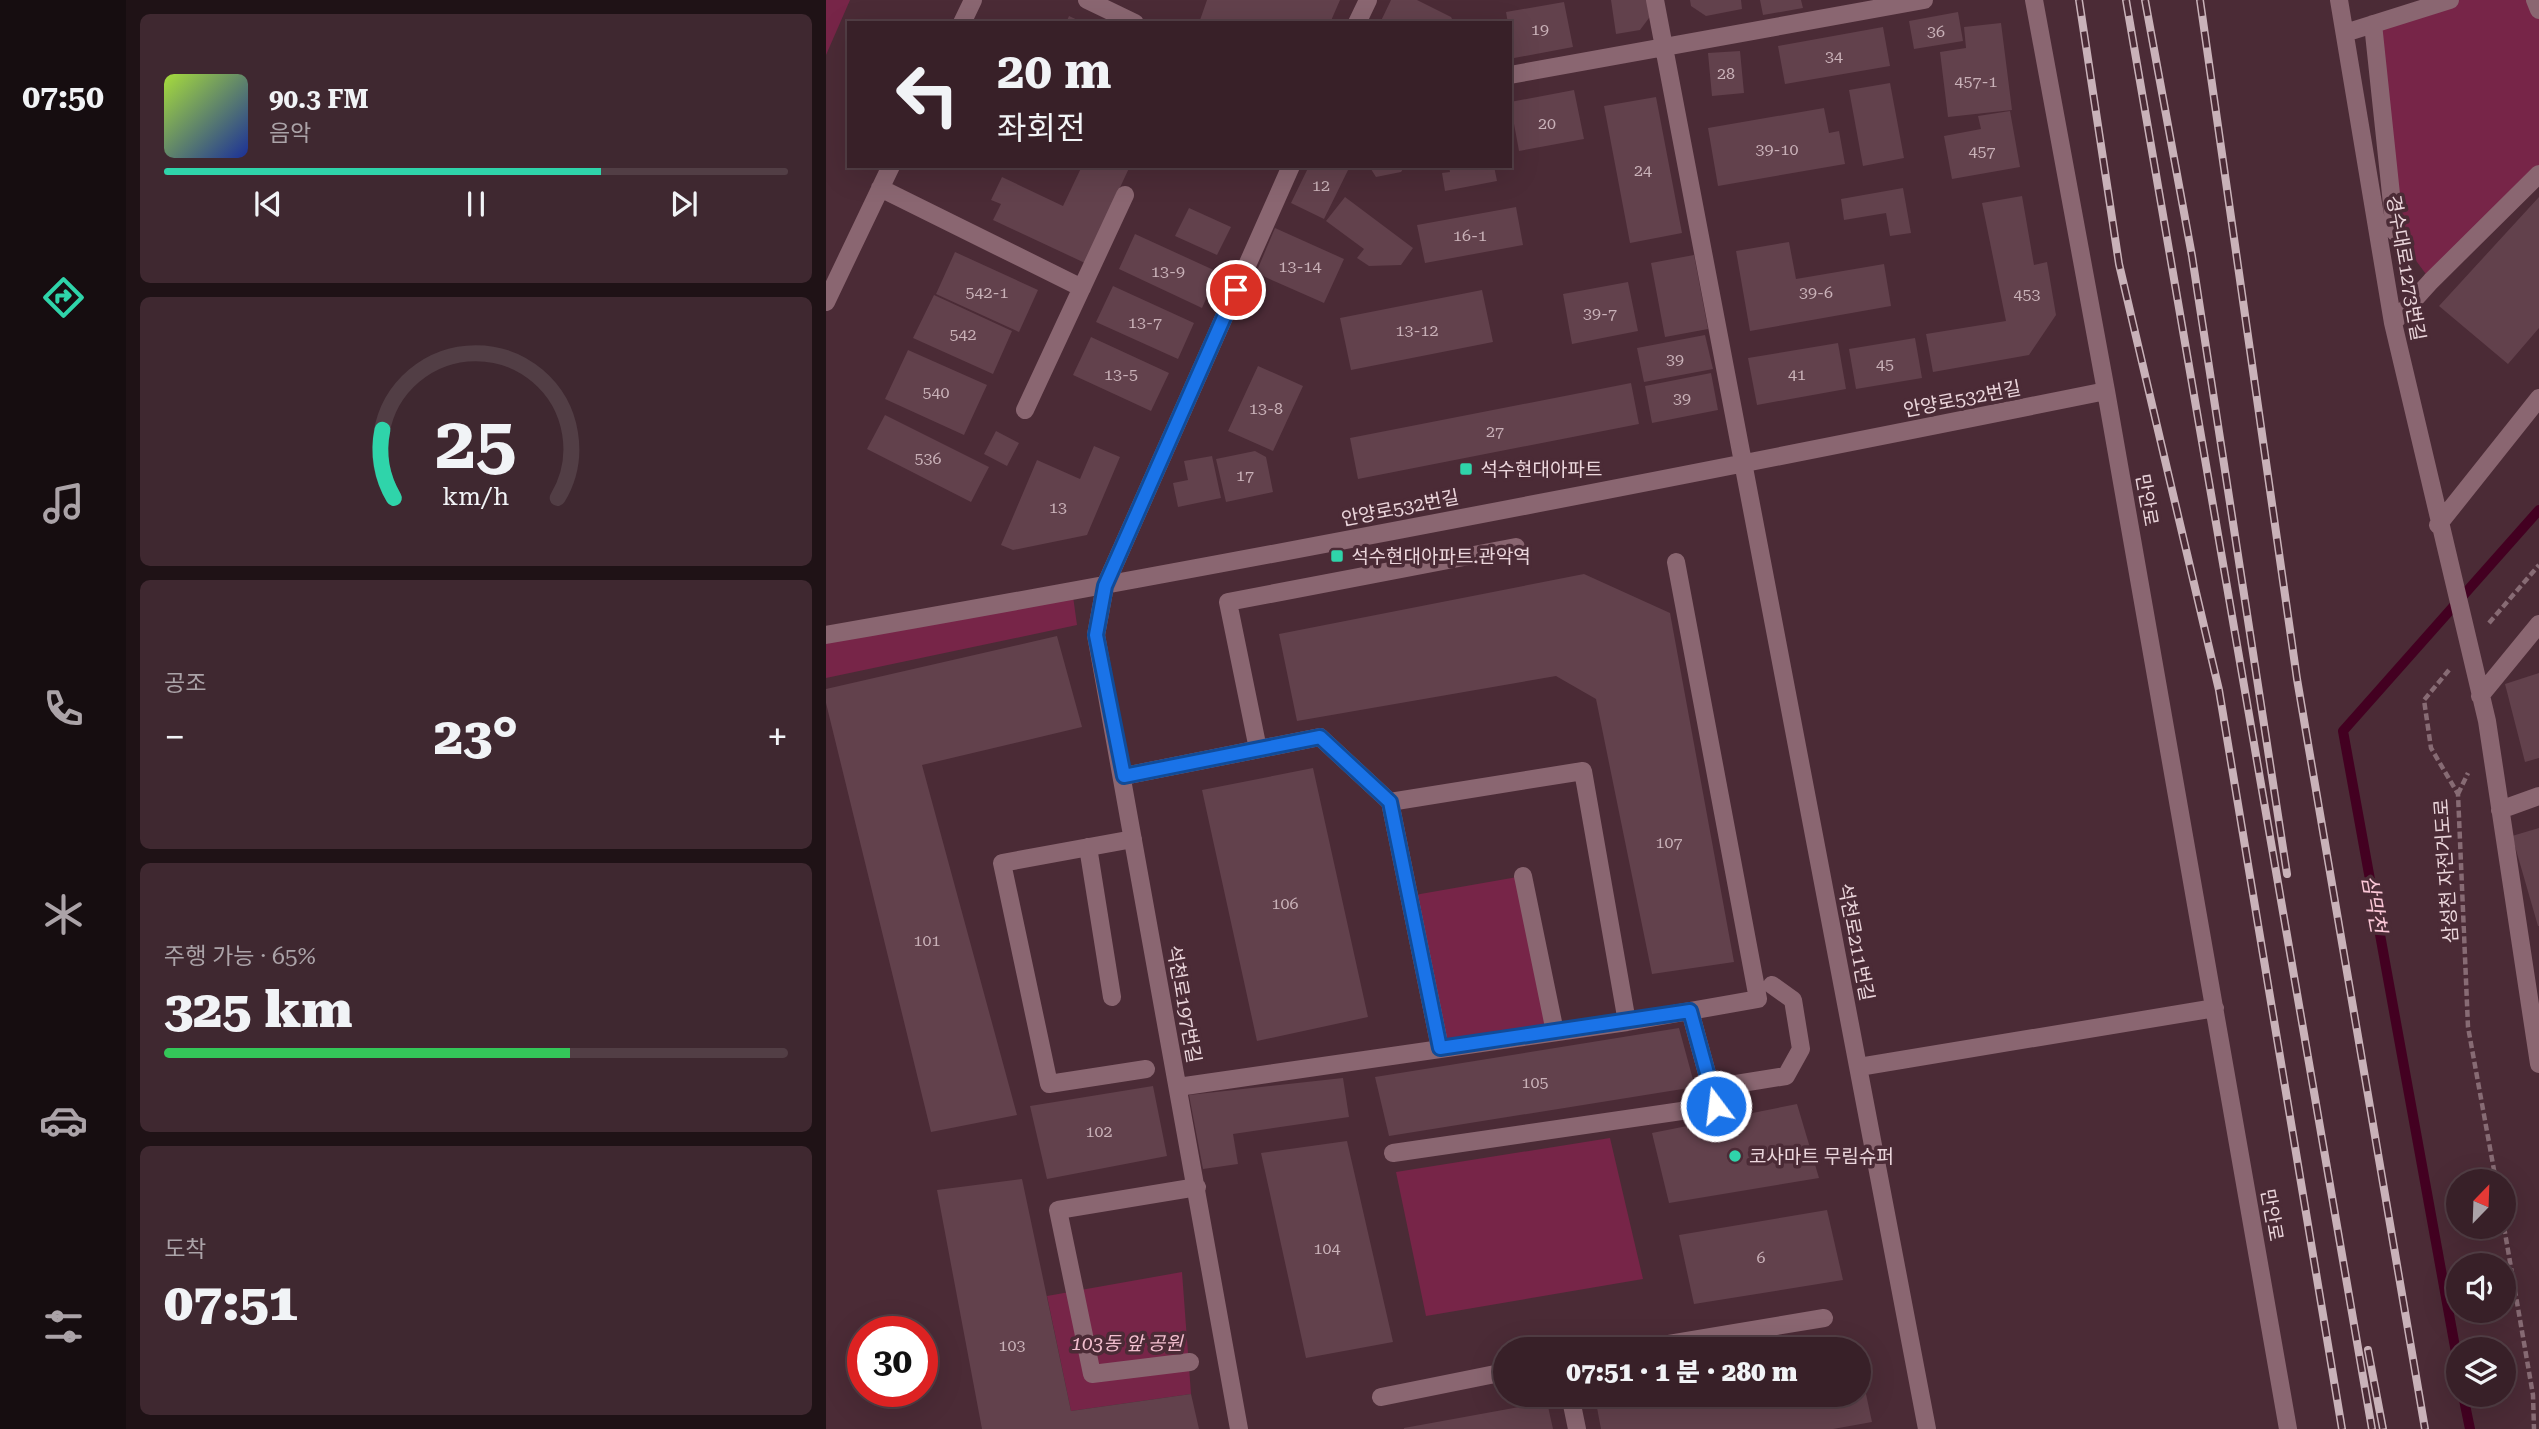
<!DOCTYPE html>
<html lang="ko">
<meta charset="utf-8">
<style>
:root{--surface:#382028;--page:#3f2830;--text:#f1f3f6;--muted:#aba3a8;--line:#523e45;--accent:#2fd4aa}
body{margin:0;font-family:"Roboto Serif","Noto Sans KR",serif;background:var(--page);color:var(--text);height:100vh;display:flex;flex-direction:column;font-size:26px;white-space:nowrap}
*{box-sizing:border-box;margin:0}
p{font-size:23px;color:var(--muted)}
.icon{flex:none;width:38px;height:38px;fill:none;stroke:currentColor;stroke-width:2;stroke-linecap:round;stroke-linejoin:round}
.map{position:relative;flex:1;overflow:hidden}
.sheet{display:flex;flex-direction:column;gap:14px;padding:14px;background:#1f1216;width:700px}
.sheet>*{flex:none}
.guide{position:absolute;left:21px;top:21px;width:665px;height:147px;border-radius:0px;box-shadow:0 7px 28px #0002,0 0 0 2px var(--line);background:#382028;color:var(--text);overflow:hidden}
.needle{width:46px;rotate:23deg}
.fabs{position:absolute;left:1620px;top:1169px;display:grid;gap:14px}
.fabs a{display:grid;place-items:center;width:70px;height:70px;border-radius:50%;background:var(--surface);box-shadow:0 7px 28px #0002,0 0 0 2px var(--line);font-size:35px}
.speed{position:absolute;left:21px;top:1316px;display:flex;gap:14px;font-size:35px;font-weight:700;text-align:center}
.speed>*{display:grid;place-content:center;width:91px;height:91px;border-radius:50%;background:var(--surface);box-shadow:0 7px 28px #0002,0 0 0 2px var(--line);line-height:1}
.speed .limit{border:10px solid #d22;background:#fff;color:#111}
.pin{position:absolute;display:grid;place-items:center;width:60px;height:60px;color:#fff;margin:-30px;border:4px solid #fff;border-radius:50%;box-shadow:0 2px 7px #0007}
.me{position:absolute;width:77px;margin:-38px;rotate:345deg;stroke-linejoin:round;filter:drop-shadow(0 0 5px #0008)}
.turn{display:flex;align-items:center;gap:24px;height:147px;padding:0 35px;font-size:32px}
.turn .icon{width:91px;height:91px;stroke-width:2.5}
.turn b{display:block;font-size:49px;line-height:60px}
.big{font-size:52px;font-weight:800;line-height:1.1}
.sheet .card{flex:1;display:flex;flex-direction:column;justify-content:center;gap:10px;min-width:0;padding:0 24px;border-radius:10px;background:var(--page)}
.sheet .dial{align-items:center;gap:0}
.dial svg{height:182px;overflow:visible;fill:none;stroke:var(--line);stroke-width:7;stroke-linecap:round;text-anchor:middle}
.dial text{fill:var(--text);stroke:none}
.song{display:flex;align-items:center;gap:21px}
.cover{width:84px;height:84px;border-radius:10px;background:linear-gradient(135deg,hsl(80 70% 55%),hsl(230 70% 35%))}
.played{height:7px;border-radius:4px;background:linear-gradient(90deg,var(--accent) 70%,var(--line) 70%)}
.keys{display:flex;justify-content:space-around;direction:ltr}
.heat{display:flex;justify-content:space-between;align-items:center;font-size:38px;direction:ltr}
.charge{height:10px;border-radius:5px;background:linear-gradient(90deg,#34c759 65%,var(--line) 0)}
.trip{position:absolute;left:667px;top:1337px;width:378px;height:70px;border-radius:35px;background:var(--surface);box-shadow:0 7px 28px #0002,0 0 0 2px var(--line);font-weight:800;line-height:70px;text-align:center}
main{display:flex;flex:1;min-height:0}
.tabs{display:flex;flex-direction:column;width:126px;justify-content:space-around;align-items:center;background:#160d10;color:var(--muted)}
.tabs .icon{width:49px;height:49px}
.tabs .current{color:var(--accent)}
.tabs b{font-size:32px;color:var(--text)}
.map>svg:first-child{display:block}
.green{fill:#772548}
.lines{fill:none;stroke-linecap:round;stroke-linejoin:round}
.stream{stroke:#430021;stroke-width:10}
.building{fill:#62414c}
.path{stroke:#876b74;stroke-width:4.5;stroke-dasharray:7 3.5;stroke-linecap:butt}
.minor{stroke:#8a6671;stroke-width:18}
.rail-casing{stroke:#c9b2b9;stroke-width:8}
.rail{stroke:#4b2b36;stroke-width:5;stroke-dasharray:16;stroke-linecap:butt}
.route-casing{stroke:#114b97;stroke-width:18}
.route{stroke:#1a73e8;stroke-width:12}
.poi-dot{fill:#2fd4aa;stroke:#4b2b36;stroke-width:2.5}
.labels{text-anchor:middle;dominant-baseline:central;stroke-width:7;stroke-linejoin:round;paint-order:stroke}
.number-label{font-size:16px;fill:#c9b1b8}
.street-label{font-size:19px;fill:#ebd6dc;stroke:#4b2b36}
.poi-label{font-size:19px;fill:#ebd6dc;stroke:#4b2b36;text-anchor:start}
.park-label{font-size:19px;font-style:italic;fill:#f3bfcf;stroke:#4b2b36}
.water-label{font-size:21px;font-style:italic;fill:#fcc8d8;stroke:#4b2b36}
</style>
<main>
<nav class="tabs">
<b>07:50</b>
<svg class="icon current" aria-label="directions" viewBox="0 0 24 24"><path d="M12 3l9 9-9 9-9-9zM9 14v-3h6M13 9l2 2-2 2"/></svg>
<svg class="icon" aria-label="music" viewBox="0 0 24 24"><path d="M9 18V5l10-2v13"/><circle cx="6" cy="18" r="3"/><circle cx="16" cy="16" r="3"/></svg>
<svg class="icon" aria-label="phone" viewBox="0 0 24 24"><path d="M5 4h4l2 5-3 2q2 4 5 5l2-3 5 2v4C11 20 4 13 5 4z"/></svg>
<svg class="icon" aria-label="climate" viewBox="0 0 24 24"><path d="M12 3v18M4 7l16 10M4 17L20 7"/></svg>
<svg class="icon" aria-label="car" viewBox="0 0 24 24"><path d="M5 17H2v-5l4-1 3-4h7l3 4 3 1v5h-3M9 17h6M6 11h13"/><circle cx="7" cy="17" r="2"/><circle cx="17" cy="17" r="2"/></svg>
<svg class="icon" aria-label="filters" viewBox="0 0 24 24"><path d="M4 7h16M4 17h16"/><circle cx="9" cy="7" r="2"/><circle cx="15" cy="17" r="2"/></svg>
</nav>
<section class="sheet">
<div class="card">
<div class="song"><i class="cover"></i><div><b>90.3 FM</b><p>음악</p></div></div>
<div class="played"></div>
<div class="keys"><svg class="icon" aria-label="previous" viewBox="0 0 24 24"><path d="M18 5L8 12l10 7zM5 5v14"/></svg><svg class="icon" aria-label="pause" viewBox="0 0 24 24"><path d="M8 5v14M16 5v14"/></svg><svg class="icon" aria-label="next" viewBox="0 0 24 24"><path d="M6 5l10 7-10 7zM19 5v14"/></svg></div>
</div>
<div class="card dial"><svg viewBox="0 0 100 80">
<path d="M14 69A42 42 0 1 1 86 69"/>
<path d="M14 69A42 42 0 0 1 9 39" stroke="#2fd4aa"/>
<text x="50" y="56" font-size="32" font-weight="700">25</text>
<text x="50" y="72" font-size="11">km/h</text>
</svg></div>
<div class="card"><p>공조</p>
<div class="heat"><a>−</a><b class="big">23°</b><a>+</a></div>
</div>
<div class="card"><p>주행 가능 · 65%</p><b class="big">325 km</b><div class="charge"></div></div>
<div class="card"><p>도착</p><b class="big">07:51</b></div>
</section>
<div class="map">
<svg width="1713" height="1429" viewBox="0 0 1713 1429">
<rect width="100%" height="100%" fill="#4b2b36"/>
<path class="green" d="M 0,0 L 24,0 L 0,55 Z
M 1624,0 L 1709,0 L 1713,10 L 1713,174 L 1605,281 L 1569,232 L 1547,24 Z
M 246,589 L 251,625 L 0,678 L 0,641 Z
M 697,876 L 729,1032 L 614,1048 L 583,896 Z
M 784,1138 L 817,1279 L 600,1316 L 570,1172 Z
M 356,1272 L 365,1394 L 245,1411 L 221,1296 Z"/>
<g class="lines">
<path class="stream" d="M 1633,1369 L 1517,731 L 1713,510
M 1637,1395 L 1644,1429"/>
</g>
<path class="building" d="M 381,0 L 514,0 L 504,23 L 373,23 Z
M 565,0 L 591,0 L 625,17 L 628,23 L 554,23 Z
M 785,0 L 824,0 L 826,14 L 814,30 L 790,34 Z
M 864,0 L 915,0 L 916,9 L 880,16 L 865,6 Z
M 934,0 L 975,0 L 977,8 L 937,15 Z
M 738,2 L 747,47 L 688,58 L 680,12 Z
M 1132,12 L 1137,41 L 1088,49 L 1083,21 Z
M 243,16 L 258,23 L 240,23 Z
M 1175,23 L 1186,110 L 1122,117 L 1114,52 L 1140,48 L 1138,27 Z
M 1057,27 L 1064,66 L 959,84 L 952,46 Z
M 914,51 L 918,93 L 886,96 L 882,53 Z
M 1064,83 L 1078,158 L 1037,166 L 1023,90 Z
M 748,90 L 758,139 L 693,151 L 684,102 Z
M 830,97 L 856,233 L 804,243 L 778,106 Z
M 998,108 L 1003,133 L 1013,131 L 1019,164 L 892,186 L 882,128 Z
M 1184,111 L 1194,167 L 1126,179 L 1118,136 L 1155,129 L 1152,116 Z
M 256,166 L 304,166 L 259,263 L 167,220 L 175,204 L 165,200 L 176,177 L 237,206 Z
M 483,166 L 524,166 L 498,219 L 465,203 Z
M 543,166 L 579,166 L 575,172 L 550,177 Z
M 623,166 L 668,166 L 671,181 L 619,191 L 616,173 L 624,172 Z
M 1077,188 L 1085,233 L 1064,236 L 1060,213 L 1018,220 L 1015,199 Z
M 1196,196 L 1208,265 L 1221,262 L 1230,315 L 1203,355 L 1107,372 L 1100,334 L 1180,321 L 1156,203 Z
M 519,197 L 587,248 L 575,265 L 543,266 L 531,258 L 538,249 L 500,221 Z
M 1713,197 L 1713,328 L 1682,364 L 1613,306 Z
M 690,207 L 697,245 L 599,263 L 591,225 Z
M 363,208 L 405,227 L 391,255 L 349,236 Z
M 449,228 L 518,259 L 498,303 L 430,273 Z
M 309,234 L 392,272 L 376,308 L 293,269 Z
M 963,242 L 970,279 L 1058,264 L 1065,306 L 924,331 L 910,251 Z
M 129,252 L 212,290 L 193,332 L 110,294 Z
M 868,255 L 882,329 L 839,337 L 825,263 Z
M 802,282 L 812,331 L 746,344 L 737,294 Z
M 287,286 L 368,323 L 352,359 L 270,322 Z
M 656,290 L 667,342 L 525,370 L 514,318 Z
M 108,295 L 186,331 L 167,374 L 87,338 Z
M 879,335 L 887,369 L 818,382 L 811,348 Z
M 265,337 L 343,373 L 325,411 L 247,375 Z
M 1089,338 L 1096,378 L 1030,389 L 1023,349 Z
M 1012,343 L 1020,389 L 931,405 L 922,358 Z
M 82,350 L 161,385 L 138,435 L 59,399 Z
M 432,366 L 477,386 L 447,451 L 402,431 Z
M 885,373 L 892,410 L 826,423 L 819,386 Z
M 805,383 L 813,424 L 532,479 L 524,438 Z
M 59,415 L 163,467 L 145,502 L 41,449 Z
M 170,431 L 193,443 L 181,466 L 158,454 Z
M 268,446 L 294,457 L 261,535 L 187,550 L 175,545 L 211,460 L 254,479 Z
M 429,451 L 440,457 L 447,492 L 400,502 L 390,459 Z
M 386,456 L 395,498 L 352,507 L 347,483 L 362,480 L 358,461 Z
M 758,574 L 844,613 L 908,962 L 826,974 L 770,699 L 730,676 L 471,721 L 453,634 Z
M 231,636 L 256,727 L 96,765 L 191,1115 L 105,1132 L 0,703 L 0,689 Z
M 1713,673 L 1713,758 L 1699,762 L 1679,684 Z
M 487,768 L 542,1017 L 431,1041 L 376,790 Z
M 1713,828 L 1713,926 L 1712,926 L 1686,836 Z
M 853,1028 L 869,1087 L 563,1136 L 549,1077 Z
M 517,1078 L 523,1117 L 407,1134 L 412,1164 L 377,1169 L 363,1095 Z
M 327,1086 L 341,1156 L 221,1179 L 204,1106 Z
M 971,1104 L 993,1178 L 843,1203 L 826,1133 Z
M 521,1141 L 567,1342 L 480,1358 L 435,1153 Z
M 196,1179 L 245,1411 L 365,1394 L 373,1429 L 156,1429 L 111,1190 Z
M 1001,1210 L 1017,1280 L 868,1304 L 853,1235 Z
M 1034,1366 L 1046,1422 L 1007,1429 L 775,1429 L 769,1397 L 1032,1395 Z
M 721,1402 L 727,1429 L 578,1429 L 578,1428 Z"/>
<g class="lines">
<path class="path" d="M 1663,623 L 1713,565
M 1623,670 L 1598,700 L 1605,748 L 1632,794 L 1642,1027 L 1670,1181
M 1632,794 L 1642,773
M 1678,1227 L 1707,1395 L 1708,1429"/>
<path class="minor" d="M 261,0 L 309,23
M 829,0 L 1101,1429
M 1208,0 L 1280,391 L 1462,1429
M 1513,0 L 1567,323 L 1661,721 L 1713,1064
M 1709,0 L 1713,10
M 136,23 L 147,0
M 531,23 L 542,0
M 1547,24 L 1569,232
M 1519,33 L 1624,0
M 684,75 L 1098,0
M 54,188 L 256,288
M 0,302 L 65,166
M 1567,323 L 1605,281 L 1713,174
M 199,410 L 299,195
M 1612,525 L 1713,398
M 0,635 C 428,560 854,477 1280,391
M 1654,696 L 1713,624
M 432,749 L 402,602 L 690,547
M 298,776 L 494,737 L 564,802 L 614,1048
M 564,802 L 757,771 L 801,1022
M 1674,810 L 1713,796
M 307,839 L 176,863 L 223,1084 L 320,1069
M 262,847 L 286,997
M 697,876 L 729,1032
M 1033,1067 L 1389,1008
M 352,1087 L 801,1022 L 932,999 L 850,562
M 885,1088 L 960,1076 L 975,1049 L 967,1000 L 946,985
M 567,1153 L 890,1106 L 864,1011
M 813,1349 L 998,1318
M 364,1362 L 266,1374 L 232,1210 L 371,1187
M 744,1395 L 751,1429
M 555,1397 L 679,1372
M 413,1429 L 270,635 L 279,586 L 465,166"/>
<defs>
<path id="rail" d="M 1253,0 L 1293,264 L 1393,690 L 1516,1429
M 1300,0 L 1546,1429
M 1319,0 L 1366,256 L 1461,874
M 1374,0 L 1471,679 L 1599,1429
M 1542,1350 L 1557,1429"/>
</defs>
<use href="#rail" class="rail-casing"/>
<use href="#rail" class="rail"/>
</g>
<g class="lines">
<defs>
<path id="route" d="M 410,290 L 279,586 L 270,635 L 298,776 L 494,737 L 564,802 L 614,1048 L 864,1011 L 890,1106"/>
</defs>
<use href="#route" class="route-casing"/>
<use href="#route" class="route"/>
</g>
<g class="poi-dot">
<rect x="633" y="462" width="14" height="14" rx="3.5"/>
<rect x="504" y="549" width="14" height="14" rx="3.5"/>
<circle cx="909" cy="1156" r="7"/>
</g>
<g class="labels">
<g class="number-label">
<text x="714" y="29">19</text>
<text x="1110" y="31">36</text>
<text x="1008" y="56">34</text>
<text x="900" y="73">28</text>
<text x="1150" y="81">457-1</text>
<text x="721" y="123">20</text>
<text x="951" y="149">39-10</text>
<text x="1156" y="151">457</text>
<text x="817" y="170">24</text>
<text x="495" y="185">12</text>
<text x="644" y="235">16-1</text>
<text x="474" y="266">13-14</text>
<text x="342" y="271">13-9</text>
<text x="161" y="292">542-1</text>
<text x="990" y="292">39-6</text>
<text x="1201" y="294">453</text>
<text x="774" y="313">39-7</text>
<text x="319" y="322">13-7</text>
<text x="591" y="330">13-12</text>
<text x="137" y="334">542</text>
<text x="849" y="359">39</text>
<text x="1059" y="364">45</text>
<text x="295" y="374">13-5</text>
<text x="971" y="374">41</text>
<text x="110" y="392">540</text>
<text x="856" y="398">39</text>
<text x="440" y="408">13-8</text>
<text x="669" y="431">27</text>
<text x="102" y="458">536</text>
<text x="419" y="475">17</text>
<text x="232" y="507">13</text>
<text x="843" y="842">107</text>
<text x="459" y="903">106</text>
<text x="101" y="940">101</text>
<text x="709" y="1082">105</text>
<text x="273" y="1131">102</text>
<text x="501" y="1248">104</text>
<text x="935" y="1257">6</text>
<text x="186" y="1345">103</text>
</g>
<g class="street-label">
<text transform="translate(1580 268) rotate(80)">경수대로1273번길</text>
<text transform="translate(1136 399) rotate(-11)">안양로532번길</text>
<text transform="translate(1321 500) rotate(80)">만안로</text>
<text transform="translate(574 508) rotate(-11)">안양로532번길</text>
<text transform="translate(1620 871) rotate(-94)">삼성천 자전거도로</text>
<text transform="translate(1030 942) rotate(79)">석천로211번길</text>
<text transform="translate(358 1004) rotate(80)">석천로197번길</text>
<text transform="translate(1446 1215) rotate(80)">만안로</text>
</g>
<g class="poi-label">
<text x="654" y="469">석수현대아파트</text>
<text x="525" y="556">석수현대아파트.관악역</text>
<text x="923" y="1156">코사마트 무림슈퍼</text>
</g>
<g class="park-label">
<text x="301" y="1343">103동 앞 공원</text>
</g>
<g class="water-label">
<text transform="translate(1548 904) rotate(80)">삼막천</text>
</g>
</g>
</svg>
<div class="fabs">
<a><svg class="needle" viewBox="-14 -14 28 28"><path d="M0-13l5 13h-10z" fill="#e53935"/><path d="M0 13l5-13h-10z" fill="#aba3a8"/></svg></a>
<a><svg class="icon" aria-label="sound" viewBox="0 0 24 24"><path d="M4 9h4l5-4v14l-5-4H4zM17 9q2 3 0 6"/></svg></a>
<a><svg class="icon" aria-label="layers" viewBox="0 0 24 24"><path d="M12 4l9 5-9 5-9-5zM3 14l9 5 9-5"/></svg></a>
</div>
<div class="speed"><div class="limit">30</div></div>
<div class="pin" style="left:410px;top:290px;background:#d93025"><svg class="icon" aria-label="arrive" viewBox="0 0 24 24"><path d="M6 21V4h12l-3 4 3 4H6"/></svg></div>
<svg class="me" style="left:890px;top:1106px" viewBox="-20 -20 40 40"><circle r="17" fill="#1a73e8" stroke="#fff" stroke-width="3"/><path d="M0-11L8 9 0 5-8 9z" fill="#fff"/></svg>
<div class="trip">07:51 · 1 분 · 280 m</div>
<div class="guide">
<div class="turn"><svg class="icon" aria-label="left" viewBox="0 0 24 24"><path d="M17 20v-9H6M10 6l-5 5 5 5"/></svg><div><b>20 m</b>좌회전</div></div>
</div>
</div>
</main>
